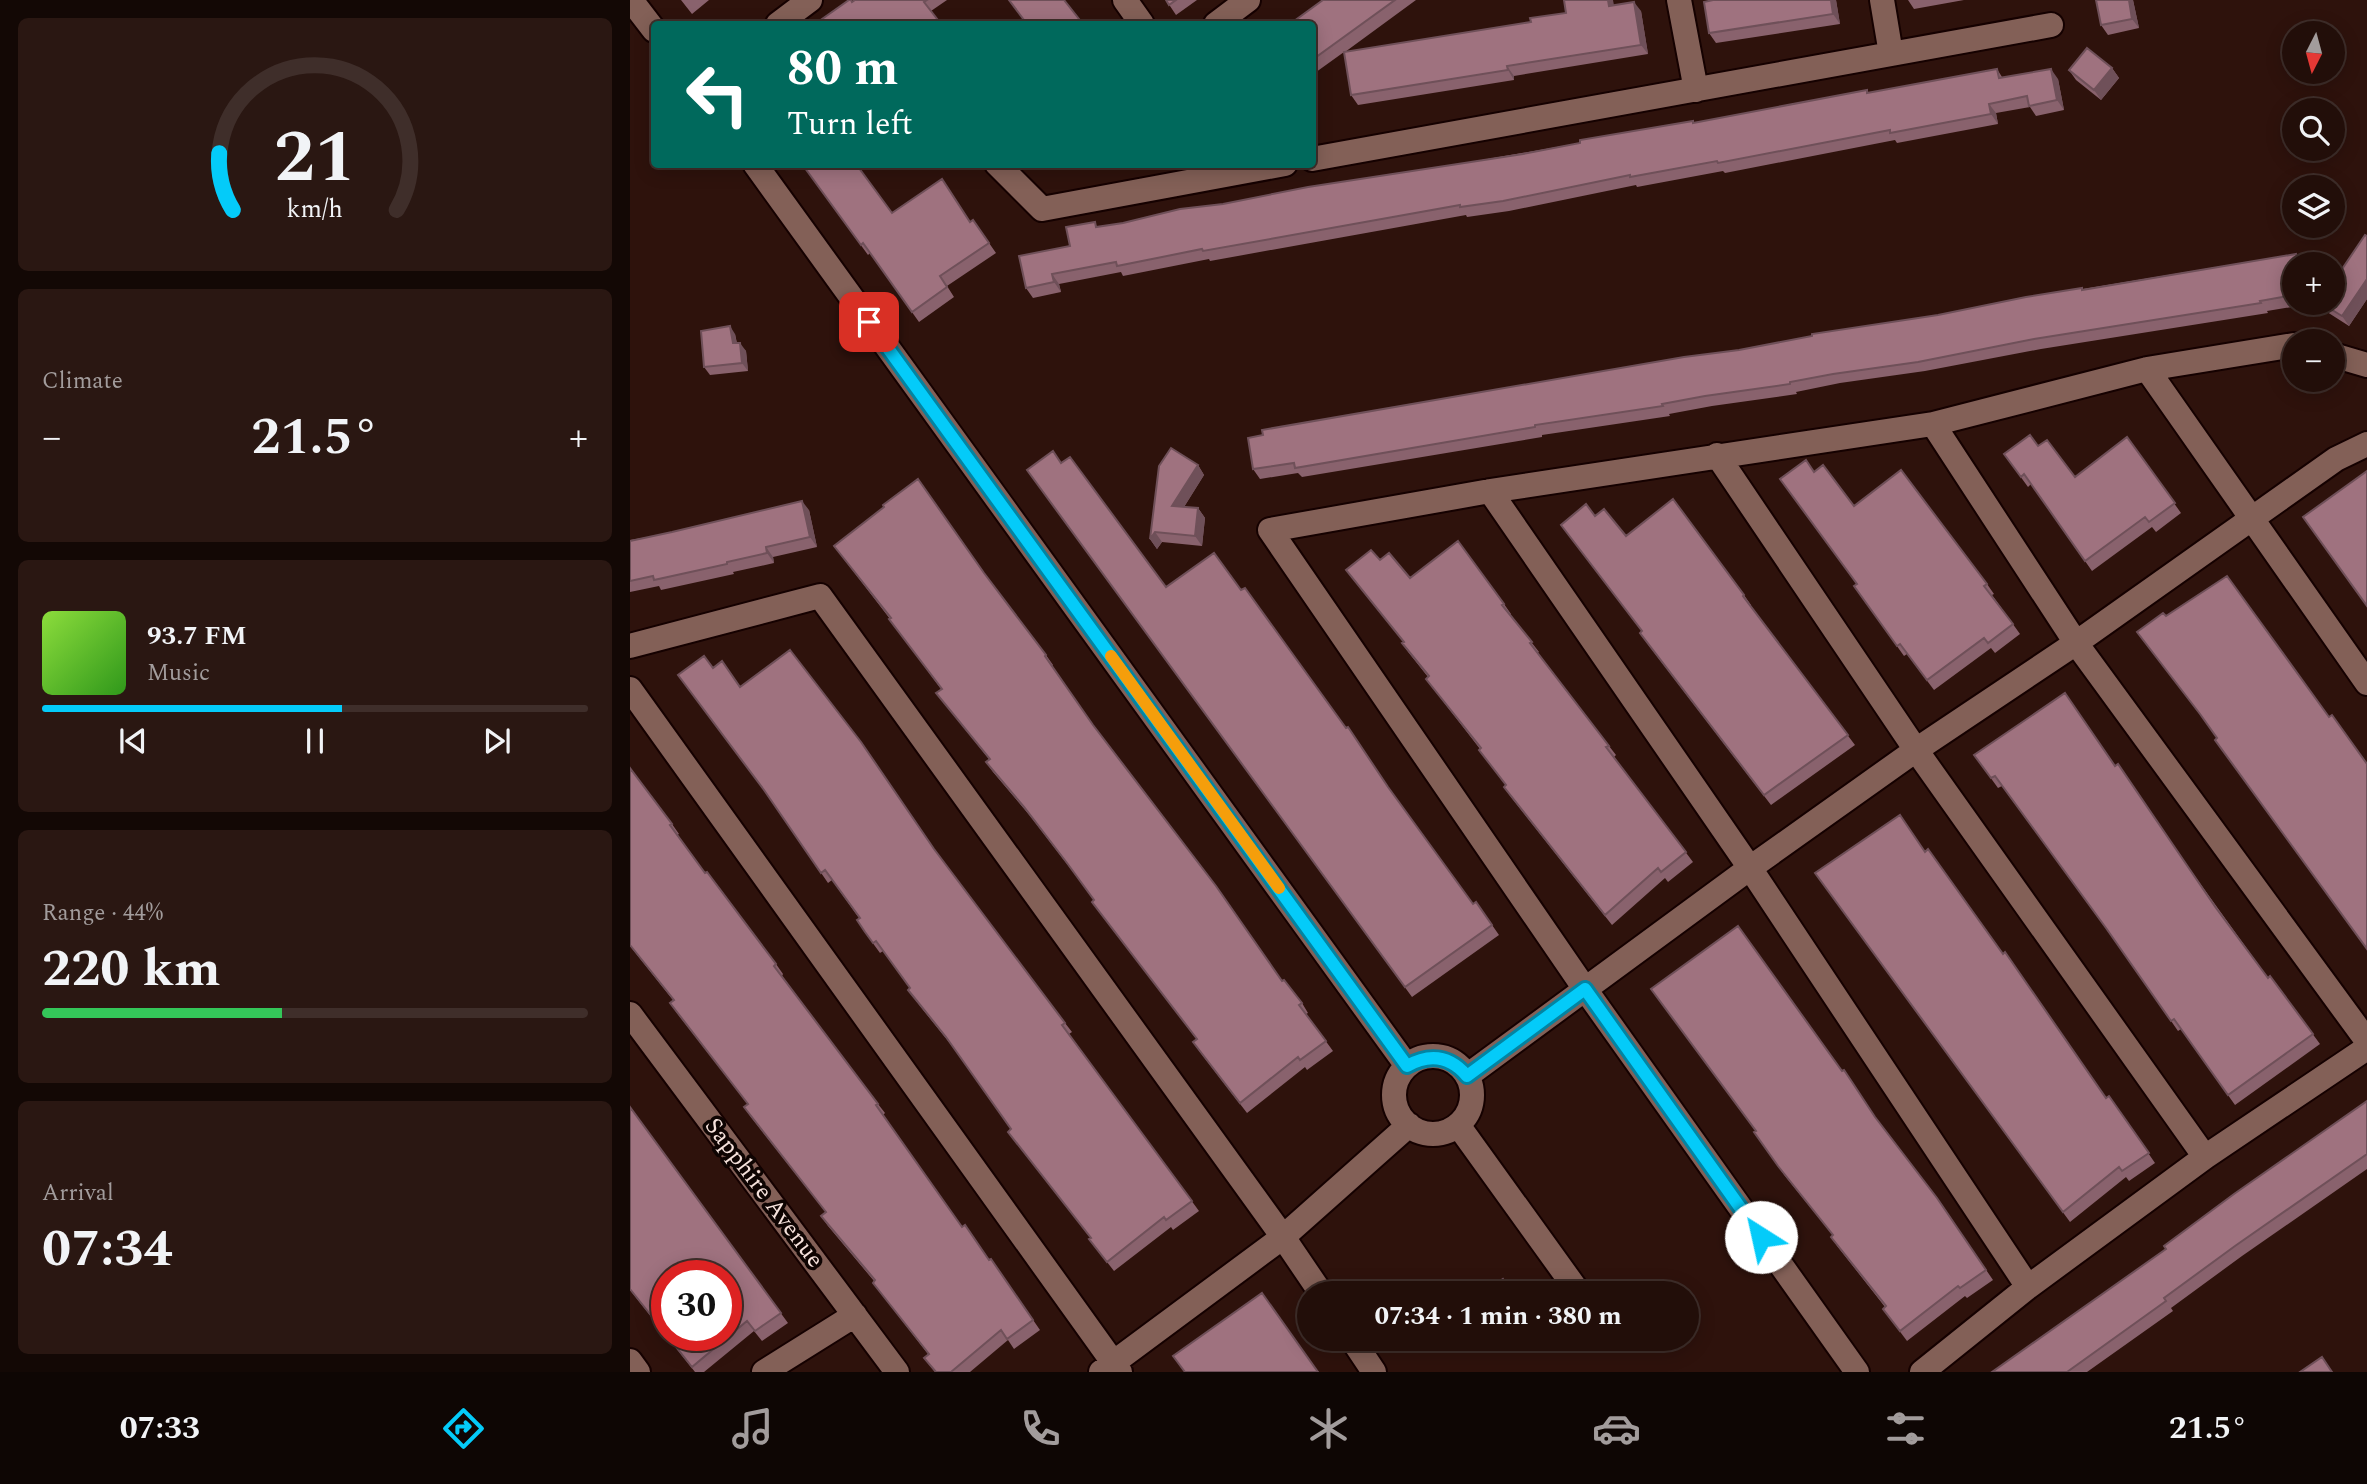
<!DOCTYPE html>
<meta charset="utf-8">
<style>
:root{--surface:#220e09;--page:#2a1712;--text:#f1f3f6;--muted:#a29c9c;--line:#3f2e2a;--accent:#04cbf9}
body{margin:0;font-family:Spectral,serif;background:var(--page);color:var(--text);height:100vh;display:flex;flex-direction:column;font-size:26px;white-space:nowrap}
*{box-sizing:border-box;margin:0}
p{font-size:23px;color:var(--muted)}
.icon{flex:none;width:38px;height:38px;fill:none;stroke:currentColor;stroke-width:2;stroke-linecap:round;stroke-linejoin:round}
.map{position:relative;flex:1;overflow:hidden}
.details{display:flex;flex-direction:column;gap:18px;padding:18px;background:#130805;width:630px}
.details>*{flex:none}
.guide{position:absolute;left:21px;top:21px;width:665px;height:147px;border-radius:7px;box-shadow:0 4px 18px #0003,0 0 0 2px var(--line);background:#00695c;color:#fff;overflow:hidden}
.needle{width:46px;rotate:186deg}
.tools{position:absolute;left:1652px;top:21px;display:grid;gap:14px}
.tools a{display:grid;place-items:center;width:63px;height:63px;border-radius:50%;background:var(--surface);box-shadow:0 4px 18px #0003,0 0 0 2px var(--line);font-size:35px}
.speed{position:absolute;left:21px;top:1260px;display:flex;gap:14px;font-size:35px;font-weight:700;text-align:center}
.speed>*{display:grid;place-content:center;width:91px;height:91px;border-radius:50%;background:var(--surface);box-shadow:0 4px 18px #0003,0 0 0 2px var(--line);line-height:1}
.speed .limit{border:10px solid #d22;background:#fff;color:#111}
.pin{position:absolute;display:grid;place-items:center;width:60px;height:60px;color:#fff;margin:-30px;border-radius:14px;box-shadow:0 4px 10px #0006}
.me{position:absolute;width:77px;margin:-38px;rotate:325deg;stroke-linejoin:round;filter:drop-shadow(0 0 5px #0008)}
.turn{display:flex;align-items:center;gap:24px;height:147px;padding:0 21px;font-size:32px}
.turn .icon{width:91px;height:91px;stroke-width:2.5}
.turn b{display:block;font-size:49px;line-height:60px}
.big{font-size:52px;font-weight:700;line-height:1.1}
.details .widget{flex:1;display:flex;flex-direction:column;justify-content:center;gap:10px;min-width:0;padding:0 24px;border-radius:10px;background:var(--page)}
.details .dial{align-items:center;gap:0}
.dial svg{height:182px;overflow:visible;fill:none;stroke:var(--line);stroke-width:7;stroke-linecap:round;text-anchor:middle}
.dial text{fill:var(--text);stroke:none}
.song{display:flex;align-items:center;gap:21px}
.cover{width:84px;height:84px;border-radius:10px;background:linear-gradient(135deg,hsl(90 70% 55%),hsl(110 70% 35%))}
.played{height:7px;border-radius:4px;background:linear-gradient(90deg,var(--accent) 55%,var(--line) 55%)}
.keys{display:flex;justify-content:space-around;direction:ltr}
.heat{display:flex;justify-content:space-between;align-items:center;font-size:38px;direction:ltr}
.charge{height:10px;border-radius:5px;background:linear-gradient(90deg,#34c759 44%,var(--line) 0)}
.trip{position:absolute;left:667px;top:1281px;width:402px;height:70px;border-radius:35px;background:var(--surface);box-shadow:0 4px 18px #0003,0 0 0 2px var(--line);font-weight:700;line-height:70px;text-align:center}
.tab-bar{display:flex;height:112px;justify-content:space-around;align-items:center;background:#0e0604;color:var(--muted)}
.tab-bar .icon{width:49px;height:49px}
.tab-bar .active{color:var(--accent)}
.tab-bar b{font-size:32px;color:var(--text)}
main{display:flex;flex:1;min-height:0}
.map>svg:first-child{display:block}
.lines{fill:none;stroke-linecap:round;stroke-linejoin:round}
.minor-casing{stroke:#150100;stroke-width:28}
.minor{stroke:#836057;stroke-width:24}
.wall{fill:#89626d}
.shaded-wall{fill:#6f5059}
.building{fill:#9f727f;stroke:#6f5059;stroke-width:2;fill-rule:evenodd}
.route-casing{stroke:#0384a2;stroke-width:18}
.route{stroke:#04cbf9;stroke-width:12}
.slow{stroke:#f59e0b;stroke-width:12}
.labels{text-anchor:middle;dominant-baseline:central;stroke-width:7;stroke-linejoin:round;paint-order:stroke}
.street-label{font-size:24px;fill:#f6e2dc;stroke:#0e0402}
</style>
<main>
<section class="details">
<div class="widget dial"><svg viewBox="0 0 100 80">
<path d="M14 69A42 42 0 1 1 86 69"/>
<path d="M14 69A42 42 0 0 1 8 44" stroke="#04cbf9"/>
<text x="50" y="56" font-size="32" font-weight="700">21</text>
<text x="50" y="72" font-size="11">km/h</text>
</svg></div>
<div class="widget"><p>Climate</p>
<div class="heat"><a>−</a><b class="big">21.5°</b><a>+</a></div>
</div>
<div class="widget">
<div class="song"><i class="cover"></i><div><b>93.7 FM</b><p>Music</p></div></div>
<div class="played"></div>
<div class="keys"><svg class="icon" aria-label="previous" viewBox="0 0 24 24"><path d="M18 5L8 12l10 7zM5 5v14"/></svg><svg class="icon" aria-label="pause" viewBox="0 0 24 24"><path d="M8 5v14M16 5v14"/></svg><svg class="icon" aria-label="next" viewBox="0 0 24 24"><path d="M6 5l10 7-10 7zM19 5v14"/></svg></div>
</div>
<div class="widget"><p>Range · 44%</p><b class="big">220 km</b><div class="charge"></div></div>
<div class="widget"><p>Arrival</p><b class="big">07:34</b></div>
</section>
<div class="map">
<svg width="1737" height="1372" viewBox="0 0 1737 1372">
<rect width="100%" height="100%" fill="#2e120c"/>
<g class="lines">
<defs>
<path id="minor" d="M 1,0 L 24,30
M 495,0 L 512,24
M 1049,0 L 1066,90
M 1252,0 L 1261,54
M 148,24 L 180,0
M 586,24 L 618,0
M 682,159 L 1421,25
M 125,164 L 777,1066
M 367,164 L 412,209 L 655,164
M 1703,355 L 1737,365
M 1517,369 L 1737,683
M 1303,424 L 1446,643 L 1737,1041
M 1087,455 L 1286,750 L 1575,1157
M 860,491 L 1120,868 L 1398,1287
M 0,646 L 190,596 L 653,1237 L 691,1293
M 0,689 L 490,1372
M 0,1014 L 267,1372
M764 1095a39 39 0 1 1 78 0a39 39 0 1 1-78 0Z
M 837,1076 L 1120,868 L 1286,750 L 1446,643 L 1706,459 L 1737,444
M 828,1125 L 949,1293
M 722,1339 L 744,1372
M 0,1361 L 8,1372
M 134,1372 L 225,1315
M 471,1372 L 653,1237 L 779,1125
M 1227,1372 L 955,989 L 640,530 L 860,491 L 1303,424 L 1517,369 L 1664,345
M 1292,1372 L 1398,1287 L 1575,1157 L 1737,1048"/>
</defs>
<use href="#minor" class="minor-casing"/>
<use href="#minor" class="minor"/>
</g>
<path class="wall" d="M 51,0 L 79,0 L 62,14 Z
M 225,0 L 317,0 L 301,11 L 222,2 Z
M 536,0 L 567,0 L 546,15 Z
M 693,0 L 786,0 L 715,52 L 901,22 L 984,5 L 1011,11 L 1018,54 L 884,76 L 884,80 L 728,105 L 721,95 L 714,52 L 682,75 L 682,24 Z
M 1206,0 L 1210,24 L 1086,43 L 1079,33 Z
M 1278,0 L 1334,0 L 1284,9 Z
M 1466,0 L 1503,0 L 1509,28 L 1478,35 L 1471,25 Z
M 1482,68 L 1489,78 L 1471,100 L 1446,80 L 1439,70 Z
M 1367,69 L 1372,77 L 1428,79 L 1434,110 L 1406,116 L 1400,107 L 1366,113 L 1368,124 L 1267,143 L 1265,140 L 1095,173 L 1093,171 L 1007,187 L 1006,185 L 879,211 L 837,217 L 836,215 L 580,261 L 579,259 L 493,276 L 491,272 L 429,284 L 431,292 L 403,298 L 396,288 L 468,227 L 1064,123 L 1237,90 L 1239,93 Z
M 172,164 L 238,164 L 228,166 L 262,213 L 340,222 L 343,220 L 366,253 L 317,286 L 324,297 L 289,322 L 240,253 L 238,255 Z
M 1737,236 L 1737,299 L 1719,326 L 1683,303 L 1703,303 L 1706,278 Z
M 1666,254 L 1673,264 L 1664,264 L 1664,303 L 1680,303 L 1680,304 L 1637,311 L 1638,313 L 1411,349 L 1295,371 L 1210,383 L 1166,392 L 1167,394 L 1082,406 L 1039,414 L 1040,416 L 912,435 L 912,437 L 672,477 L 668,473 L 630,479 L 623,469 L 618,438 L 633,435 L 632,430 L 1054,357 L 1109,350 L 1182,336 L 1182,334 L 1308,315 L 1396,297 L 1452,288 L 1453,289 Z
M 105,334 L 107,343 L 116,351 L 118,371 L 80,375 L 74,367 Z
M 1497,437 L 1551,513 L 1526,532 L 1522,527 L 1462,571 L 1401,484 L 1398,487 L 1374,454 L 1408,446 L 1445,477 Z
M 431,463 L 536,587 L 762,793 L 843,904 L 846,902 L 869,935 L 782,997 L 397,470 Z
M 568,465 L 574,475 L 554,507 L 568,508 L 575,518 L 572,546 L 532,542 L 527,549 L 520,539 Z
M 1184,472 L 1224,506 L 1357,584 L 1364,594 L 1362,595 L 1390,634 L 1365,653 L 1361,648 L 1304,690 L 1277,654 L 1274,656 L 1224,586 L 1226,584 Z
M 179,510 L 187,547 L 143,557 L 144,563 L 103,572 L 104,574 L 31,590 L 29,586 L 0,592 L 0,540 Z
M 965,516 L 996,536 L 1114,595 L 1121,605 L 1120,606 L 1225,745 L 1141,805 L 1017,643 Z
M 204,546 L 354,573 L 416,655 L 423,665 L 422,666 L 463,725 L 652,981 L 672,1003 L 678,1013 L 676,1014 L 703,1051 L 677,1070 L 675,1067 L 617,1113 L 570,1052 L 563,1042 L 567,1040 L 444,873 L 401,817 L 363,772 L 356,762 L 359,759 L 306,693 L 311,689 L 260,619 Z
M 716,570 L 780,578 L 874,604 L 881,614 L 880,615 L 909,652 L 907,653 L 979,746 L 986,755 L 984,757 L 1063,862 L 1038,882 L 1035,878 L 982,925 L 881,797 L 874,787 L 876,785 L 849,750 L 850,749 L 796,679 L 798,677 L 779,653 L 772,643 L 774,642 Z
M 83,668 L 110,687 L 306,852 L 435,1023 L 442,1032 L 439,1034 L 569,1211 L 543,1230 L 541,1227 L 484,1271 L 459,1239 L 461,1238 L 385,1141 L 378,1132 L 381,1129 L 323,1047 L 294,1011 L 278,990 L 280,988 L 253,951 L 250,953 L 242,942 L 229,918 L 202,880 L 198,883 L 139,797 Z
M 1344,755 L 1485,765 L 1638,978 L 1640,976 L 1690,1044 L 1605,1105 L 1551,1029 L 1548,1031 L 1482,936 L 1372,786 L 1368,788 Z
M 0,768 L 42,824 L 49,834 L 47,835 L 75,873 L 146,964 L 153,974 L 152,976 L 248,1104 L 255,1113 L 253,1115 L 332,1227 L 359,1260 L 361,1259 L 410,1330 L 384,1349 L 378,1340 L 340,1372 L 305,1372 L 294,1358 L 298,1354 L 250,1292 L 243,1283 L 244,1281 L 198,1226 L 191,1216 L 196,1212 L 121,1117 L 114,1107 L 118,1104 L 47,1013 L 40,1003 L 43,1000 L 0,946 Z
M 1295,851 L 1476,1098 L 1479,1096 L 1525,1163 L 1499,1181 L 1496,1177 L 1440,1222 L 1185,873 Z
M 1737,1101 L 1737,1169 L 1612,1256 L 1541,1308 L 1543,1311 L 1457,1372 L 1362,1372 L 1536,1249 Z
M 0,1107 L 158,1323 L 132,1341 L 124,1331 L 74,1372 L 65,1372 L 0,1290 Z
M 1249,1122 L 1307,1198 L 1363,1280 L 1337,1298 L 1335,1296 L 1277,1341 L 1253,1309 L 1255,1307 L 1208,1247 L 1201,1237 L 1203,1235 L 1155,1176 L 1124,1132 Z
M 840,1339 L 855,1339 L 845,1346 Z"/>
<path class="shaded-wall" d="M 978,0 L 983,0 L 986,16 L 979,6 Z
M 1201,0 L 1206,0 L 1210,24 L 1203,14 Z
M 1499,0 L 1503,0 L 1509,28 L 1502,19 Z
M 1004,2 L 1011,11 L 1018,54 L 1011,45 Z
M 877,66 L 884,76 L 884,80 L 878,70 Z
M 1482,68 L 1489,78 L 1471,100 L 1464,90 Z
M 1421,69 L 1428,79 L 1434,110 L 1427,100 Z
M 1359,104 L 1366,113 L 1368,124 L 1361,114 Z
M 1666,254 L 1673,264 L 1668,264 Z
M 422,274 L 429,284 L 431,292 L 424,282 Z
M 1737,279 L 1737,299 L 1719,326 L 1712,316 Z
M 100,326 L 105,334 L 108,351 L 103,343 Z
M 110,343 L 116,351 L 118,371 L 112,363 Z
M 568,465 L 574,475 L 549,515 L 542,506 Z
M 172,501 L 179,510 L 187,547 L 180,537 Z
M 568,508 L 575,518 L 572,546 L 565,536 Z
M 525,532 L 532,542 L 527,549 L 520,539 Z
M 136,547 L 143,557 L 144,563 L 137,553 Z"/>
<path class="building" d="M 219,0 L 221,0 L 222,2 L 225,0 L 297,0 L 294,2 L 311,24 L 185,24 Z
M 379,0 L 434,0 L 453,24 L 397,24 Z
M 536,0 L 546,0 L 539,5 Z
M 693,0 L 765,0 L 682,60 L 682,24 L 660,24 Z
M 934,0 L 978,0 L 979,6 L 1004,2 L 1011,45 L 877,66 L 878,70 L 721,95 L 714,52 L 901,22 L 900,18 L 936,13 Z
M 1083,0 L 1201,0 L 1203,14 L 1079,33 L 1074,2 Z
M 1466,0 L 1499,0 L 1502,19 L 1471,25 Z
M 1457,48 L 1482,68 L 1464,90 L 1439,70 Z
M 1367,69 L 1369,78 L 1421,69 L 1427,100 L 1399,106 L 1397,96 L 1359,104 L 1361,114 L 1260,133 L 1260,130 L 1088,163 L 1087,161 L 1000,177 L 1000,175 L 873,201 L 830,207 L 830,205 L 573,251 L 572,249 L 487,266 L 486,262 L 422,274 L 424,282 L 396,288 L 389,256 L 440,246 L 436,227 L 465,222 L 466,227 L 493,223 L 550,209 L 593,204 L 678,187 L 893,154 L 950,143 L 950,140 L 1063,121 L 1063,123 L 1237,90 L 1237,93 Z
M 172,164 L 226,164 L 262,213 L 312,179 L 340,222 L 343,220 L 359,243 L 310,276 L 317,287 L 282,312 L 233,243 L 231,245 Z
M 1735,235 L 1737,236 L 1737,279 L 1712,316 L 1691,303 L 1703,303 L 1703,276 L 1706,278 Z
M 1666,254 L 1668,264 L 1664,264 L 1664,295 L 1630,301 L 1631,303 L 1404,339 L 1288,362 L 1203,374 L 1160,382 L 1160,384 L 1075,396 L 1032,404 L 1033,406 L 905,425 L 905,427 L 665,468 L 664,463 L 623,469 L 618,438 L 633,435 L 632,430 L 1054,357 L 1109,350 L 1182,336 L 1182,334 L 1308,315 L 1396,297 L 1452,288 L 1452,290 Z
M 100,326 L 103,343 L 110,343 L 112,363 L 74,367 L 71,331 Z
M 1400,435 L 1408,446 L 1417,440 L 1445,477 L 1497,437 L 1545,503 L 1519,522 L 1515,517 L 1455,561 L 1394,474 L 1391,477 L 1374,454 Z
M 541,448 L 568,465 L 542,506 L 568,508 L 565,536 L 525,532 L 520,539 L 529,466 Z
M 423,451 L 431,463 L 440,457 L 536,587 L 584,553 L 611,590 L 615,588 L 716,728 L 718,727 L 758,787 L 843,904 L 846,902 L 862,925 L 775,987 L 397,470 Z
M 1176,460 L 1184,472 L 1193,465 L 1224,506 L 1271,470 L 1357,584 L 1354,586 L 1383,624 L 1358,643 L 1354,638 L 1297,680 L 1270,644 L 1267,646 L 1224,586 L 1227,584 L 1150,479 Z
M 1737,471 L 1737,606 L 1673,517 Z
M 288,479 L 354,573 L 416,655 L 415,656 L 463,725 L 586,886 L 652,981 L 654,980 L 672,1003 L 669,1005 L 696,1041 L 670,1060 L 668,1057 L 610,1103 L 563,1042 L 567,1039 L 462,902 L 464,900 L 437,863 L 394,807 L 356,762 L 360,759 L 306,693 L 312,689 L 259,619 L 261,618 L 204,546 L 254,507 L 253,505 Z
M 1043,499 L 1114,595 L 1113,596 L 1218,735 L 1134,795 L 1010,633 L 1012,631 L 931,525 L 956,504 L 965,516 L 974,509 L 996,536 Z
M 172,501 L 180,537 L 136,547 L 137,553 L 97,562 L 97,564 L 24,580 L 23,576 L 0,581 L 0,541 L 42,532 Z
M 828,541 L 874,604 L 872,605 L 902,642 L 900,643 L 979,746 L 976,747 L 1056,852 L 1031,872 L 1028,868 L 975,915 L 874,787 L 876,785 L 849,750 L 851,748 L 796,679 L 799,676 L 772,643 L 774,642 L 716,570 L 741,550 L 750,560 L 759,553 L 780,578 Z
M 1597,576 L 1699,717 L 1702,715 L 1737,764 L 1737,949 L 1585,740 L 1587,738 L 1570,714 L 1507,632 L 1533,613 L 1536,616 Z
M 160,650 L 231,742 L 304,849 L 435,1023 L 432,1025 L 562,1201 L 536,1220 L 534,1217 L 477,1262 L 459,1239 L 461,1238 L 378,1132 L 381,1129 L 316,1037 L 287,1001 L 278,990 L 280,988 L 246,941 L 243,943 L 235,932 L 227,920 L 230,918 L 195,870 L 191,873 L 134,790 L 48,675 L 74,656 L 83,668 L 92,661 L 110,687 Z
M 1435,693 L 1485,766 L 1488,764 L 1586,908 L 1638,978 L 1640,976 L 1683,1034 L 1598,1095 L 1544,1019 L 1541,1021 L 1476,928 L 1365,776 L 1361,778 L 1344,755 Z
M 0,768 L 42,824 L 40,825 L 75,873 L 77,872 L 146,964 L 144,966 L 248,1104 L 246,1105 L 332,1227 L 335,1225 L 359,1260 L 361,1259 L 403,1320 L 377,1339 L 371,1330 L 321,1372 L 306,1372 L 294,1358 L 299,1354 L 243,1283 L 245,1280 L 191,1216 L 196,1212 L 114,1107 L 118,1104 L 40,1003 L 44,1000 L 0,945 Z
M 1270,815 L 1295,852 L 1298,849 L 1373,954 L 1375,952 L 1476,1098 L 1479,1096 L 1519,1153 L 1492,1171 L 1489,1167 L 1433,1212 L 1185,873 Z
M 1108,926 L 1212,1071 L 1214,1070 L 1222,1082 L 1245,1117 L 1307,1198 L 1356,1270 L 1330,1288 L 1328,1286 L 1270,1331 L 1253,1309 L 1256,1306 L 1201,1237 L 1203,1235 L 1148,1166 L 1124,1132 L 1126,1131 L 1021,989 Z
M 1737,1101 L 1737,1154 L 1605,1246 L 1534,1298 L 1536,1301 L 1437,1372 L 1362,1372 L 1536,1249 L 1534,1246 L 1604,1194 Z
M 0,1107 L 151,1313 L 125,1331 L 117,1321 L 62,1367 L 0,1289 ZM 37,1276 L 96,1276 L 96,1335 L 37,1335 Z
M 873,1279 L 883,1293 L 853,1293 Z
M 632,1293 L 688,1372 L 555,1372 L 543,1356 Z
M 1692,1357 L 1702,1372 L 1670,1372 Z"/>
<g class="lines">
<defs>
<path id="route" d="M 239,322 L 777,1066 C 800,1053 820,1056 837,1076 L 955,989 L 1131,1237"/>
</defs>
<use href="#route" class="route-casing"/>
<use href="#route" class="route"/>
<path class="slow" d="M 481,656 L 649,888"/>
</g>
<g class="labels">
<g class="street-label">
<text transform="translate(134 1193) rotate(53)">Sapphire Avenue</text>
</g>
</g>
</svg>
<div class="tools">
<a><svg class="needle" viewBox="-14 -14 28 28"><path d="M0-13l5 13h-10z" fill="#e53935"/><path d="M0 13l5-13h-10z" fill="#a29c9c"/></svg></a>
<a><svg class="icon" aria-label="search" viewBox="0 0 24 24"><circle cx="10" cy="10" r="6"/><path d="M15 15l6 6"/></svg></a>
<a><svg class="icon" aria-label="layers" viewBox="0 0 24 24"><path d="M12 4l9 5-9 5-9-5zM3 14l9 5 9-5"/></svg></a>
<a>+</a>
<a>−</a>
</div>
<div class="speed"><div class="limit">30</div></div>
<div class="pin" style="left:239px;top:322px;background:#d93025"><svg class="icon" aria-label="arrive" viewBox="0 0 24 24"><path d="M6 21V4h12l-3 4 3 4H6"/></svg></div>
<svg class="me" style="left:1131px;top:1237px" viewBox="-20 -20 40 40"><circle r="19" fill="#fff"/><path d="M0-13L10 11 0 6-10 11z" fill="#04cbf9"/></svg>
<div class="trip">07:34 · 1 min · 380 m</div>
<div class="guide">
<div class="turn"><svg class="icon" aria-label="left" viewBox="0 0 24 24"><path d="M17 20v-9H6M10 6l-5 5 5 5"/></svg><div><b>80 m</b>Turn left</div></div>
</div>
</div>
</main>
<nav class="tab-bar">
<b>07:33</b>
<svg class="icon active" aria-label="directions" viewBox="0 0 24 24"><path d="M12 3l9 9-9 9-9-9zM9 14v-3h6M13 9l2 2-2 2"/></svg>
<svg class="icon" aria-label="music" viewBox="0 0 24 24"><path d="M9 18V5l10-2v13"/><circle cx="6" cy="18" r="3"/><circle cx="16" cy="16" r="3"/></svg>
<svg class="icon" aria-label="phone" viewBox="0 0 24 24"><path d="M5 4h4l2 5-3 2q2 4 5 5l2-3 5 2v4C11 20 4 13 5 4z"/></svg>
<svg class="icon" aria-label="climate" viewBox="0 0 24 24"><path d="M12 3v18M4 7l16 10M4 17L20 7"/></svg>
<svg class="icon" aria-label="car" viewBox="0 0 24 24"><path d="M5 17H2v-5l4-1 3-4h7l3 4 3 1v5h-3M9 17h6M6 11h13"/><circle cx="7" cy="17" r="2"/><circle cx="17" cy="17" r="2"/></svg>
<svg class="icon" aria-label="filters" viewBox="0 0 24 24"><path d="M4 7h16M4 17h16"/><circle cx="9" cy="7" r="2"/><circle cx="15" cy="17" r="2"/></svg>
<b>21.5°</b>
</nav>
